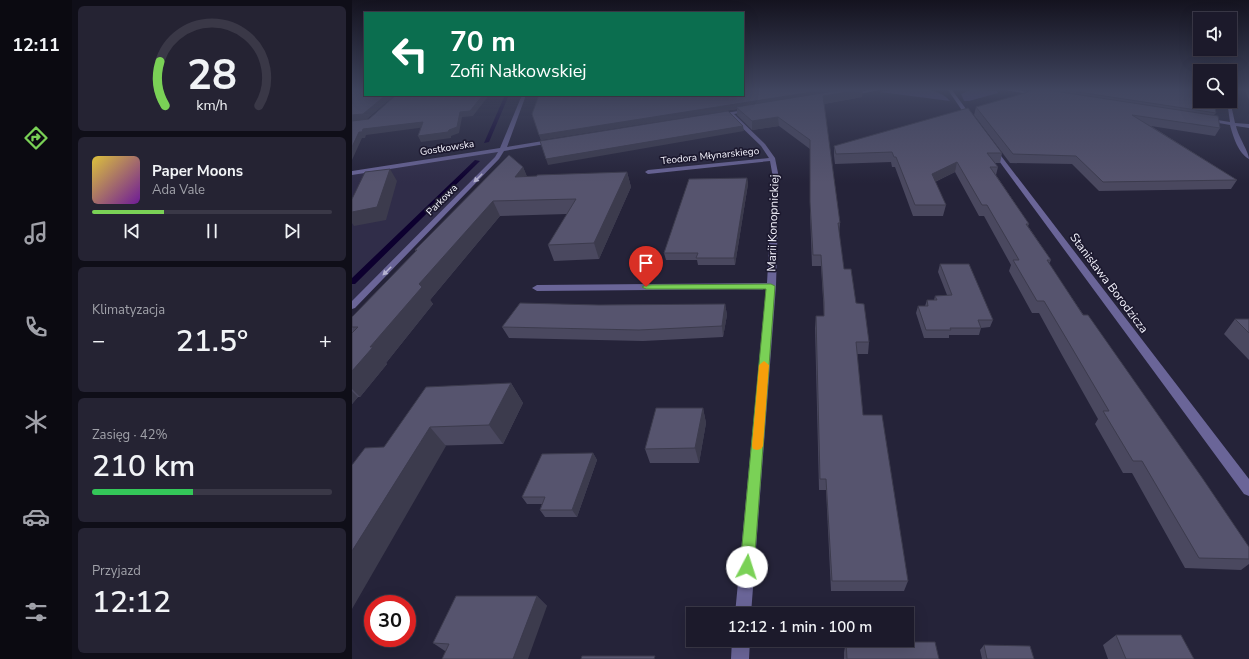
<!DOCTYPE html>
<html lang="pl">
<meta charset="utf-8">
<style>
:root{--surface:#1c1a2b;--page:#252333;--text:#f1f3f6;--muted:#a0a1a9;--line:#3a3847;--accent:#7ad156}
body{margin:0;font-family:"Nunito Sans",sans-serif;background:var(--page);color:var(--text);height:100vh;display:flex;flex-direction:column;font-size:15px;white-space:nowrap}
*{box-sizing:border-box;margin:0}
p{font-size:13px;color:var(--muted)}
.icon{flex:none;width:22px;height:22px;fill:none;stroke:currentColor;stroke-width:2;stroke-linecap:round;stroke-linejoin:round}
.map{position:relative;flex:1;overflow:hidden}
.side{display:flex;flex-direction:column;gap:6px;padding:6px;background:#0f0e18;width:280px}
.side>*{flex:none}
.guide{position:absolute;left:12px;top:12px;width:380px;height:84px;border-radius:0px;box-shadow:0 4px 16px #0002,0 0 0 1px var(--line);background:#0b6e4f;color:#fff;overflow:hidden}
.buttons{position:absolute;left:841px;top:12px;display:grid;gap:8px}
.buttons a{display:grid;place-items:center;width:44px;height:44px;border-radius:0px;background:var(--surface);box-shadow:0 4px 16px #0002,0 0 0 1px var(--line);font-size:20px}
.speed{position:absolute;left:12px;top:595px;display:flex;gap:8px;font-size:20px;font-weight:700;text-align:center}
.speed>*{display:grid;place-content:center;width:52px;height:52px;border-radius:50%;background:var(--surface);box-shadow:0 4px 16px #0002,0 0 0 1px var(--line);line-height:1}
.speed .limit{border:6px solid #d22;background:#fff;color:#111}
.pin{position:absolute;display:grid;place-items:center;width:34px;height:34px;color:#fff;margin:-41px -17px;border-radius:50% 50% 50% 0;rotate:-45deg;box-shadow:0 0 4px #0007}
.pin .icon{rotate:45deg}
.me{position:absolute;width:44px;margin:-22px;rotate:5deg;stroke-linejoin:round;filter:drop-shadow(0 0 3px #0008)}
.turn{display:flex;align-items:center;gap:14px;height:84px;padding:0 20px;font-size:18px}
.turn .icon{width:52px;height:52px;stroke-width:2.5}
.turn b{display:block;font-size:28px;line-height:34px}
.big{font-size:30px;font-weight:600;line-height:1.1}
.side .tile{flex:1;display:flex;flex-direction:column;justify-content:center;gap:6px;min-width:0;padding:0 14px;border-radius:6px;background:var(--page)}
.side .dial{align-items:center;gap:0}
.dial svg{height:104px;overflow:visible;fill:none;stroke:var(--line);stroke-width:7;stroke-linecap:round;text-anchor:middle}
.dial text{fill:var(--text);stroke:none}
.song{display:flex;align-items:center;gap:12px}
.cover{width:48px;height:48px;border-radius:6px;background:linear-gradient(135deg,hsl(50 70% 55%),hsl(280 70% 35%))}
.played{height:4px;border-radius:2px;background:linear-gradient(90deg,var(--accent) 30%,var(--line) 30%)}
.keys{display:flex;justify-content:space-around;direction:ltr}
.heat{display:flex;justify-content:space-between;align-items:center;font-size:22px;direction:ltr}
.charge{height:6px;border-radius:3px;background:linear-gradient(90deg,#34c759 42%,var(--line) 0)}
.trip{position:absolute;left:334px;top:607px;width:228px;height:40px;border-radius:0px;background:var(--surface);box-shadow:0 4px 16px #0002,0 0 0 1px var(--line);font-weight:600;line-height:40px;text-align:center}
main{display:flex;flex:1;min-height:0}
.tabs{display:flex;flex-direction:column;width:72px;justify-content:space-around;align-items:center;background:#0b0a11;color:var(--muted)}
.tabs .icon{width:28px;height:28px}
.tabs .current{color:var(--accent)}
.tabs b{font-size:18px;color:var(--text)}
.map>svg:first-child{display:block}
.built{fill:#302d49}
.green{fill:#4a437b}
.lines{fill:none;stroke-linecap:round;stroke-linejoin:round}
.stream{fill:#0d002f;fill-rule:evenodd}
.minor{fill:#6a6598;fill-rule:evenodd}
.wall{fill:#4a485f}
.shaded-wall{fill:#3c3b4d}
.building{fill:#56546e;stroke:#3c3b4d}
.oneway{fill:#b6b3d0}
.route{fill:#7ad156;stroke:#4f8838}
.slow{fill:#f59e0b}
.labels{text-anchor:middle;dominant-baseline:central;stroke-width:3.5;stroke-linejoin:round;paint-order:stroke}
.far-street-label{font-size:10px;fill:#f4f3fd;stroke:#1c192f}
.street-label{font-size:12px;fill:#f4f3fd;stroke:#1c192f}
</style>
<main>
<nav class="tabs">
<b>12:11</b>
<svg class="icon current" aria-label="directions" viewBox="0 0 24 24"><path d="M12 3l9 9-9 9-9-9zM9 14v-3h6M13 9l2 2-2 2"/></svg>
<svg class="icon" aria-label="music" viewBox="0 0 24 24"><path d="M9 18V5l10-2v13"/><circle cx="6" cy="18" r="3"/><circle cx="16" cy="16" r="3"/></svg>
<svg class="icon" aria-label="phone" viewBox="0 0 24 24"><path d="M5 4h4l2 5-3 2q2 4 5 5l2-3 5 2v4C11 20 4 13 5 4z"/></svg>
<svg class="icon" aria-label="climate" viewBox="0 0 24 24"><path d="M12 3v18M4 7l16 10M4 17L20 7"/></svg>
<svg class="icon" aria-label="car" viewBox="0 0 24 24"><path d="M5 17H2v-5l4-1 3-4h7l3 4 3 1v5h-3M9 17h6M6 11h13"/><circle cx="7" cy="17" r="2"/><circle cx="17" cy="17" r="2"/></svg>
<svg class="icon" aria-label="filters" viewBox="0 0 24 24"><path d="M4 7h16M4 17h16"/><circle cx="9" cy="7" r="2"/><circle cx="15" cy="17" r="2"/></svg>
</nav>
<section class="side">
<div class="tile dial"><svg viewBox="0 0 100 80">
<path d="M14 69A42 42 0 1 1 86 69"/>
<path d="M14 69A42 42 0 0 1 10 35" stroke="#7ad156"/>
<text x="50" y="56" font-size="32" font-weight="700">28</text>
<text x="50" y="72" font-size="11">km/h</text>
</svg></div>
<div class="tile">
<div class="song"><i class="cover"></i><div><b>Paper Moons</b><p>Ada Vale</p></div></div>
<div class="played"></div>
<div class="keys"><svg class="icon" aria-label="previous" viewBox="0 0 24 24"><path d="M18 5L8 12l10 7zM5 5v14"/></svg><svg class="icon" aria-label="pause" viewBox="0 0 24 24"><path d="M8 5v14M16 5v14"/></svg><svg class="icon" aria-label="next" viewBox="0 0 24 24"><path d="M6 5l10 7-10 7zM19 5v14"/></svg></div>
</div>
<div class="tile"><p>Klimatyzacja</p>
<div class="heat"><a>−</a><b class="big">21.5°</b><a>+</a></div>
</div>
<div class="tile"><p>Zasięg · 42%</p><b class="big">210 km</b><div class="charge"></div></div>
<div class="tile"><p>Przyjazd</p><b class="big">12:12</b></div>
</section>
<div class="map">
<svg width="897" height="659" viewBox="0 0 897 659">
<rect width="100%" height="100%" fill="#252339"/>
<path class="built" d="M 151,149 L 0,306 L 0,173 Z"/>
<path class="green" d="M 540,90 C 558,90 585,85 598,101 L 528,92 Z
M 619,90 L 645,91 L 646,93 L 617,101 L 612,101 L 609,94 Z"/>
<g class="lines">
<path class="stream" d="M 153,95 L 157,95 L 137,142 L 132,143 Z
M 123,160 L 128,161 L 3,284 L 0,284 L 0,278 Z"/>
<path class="minor" d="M 516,90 L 527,90 L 497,96 L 495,95 Z
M 596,90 L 600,90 L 623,121 L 622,122 L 618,122 Z
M 654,90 L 666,90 L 689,95 L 687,96 Z
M 170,95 L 174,95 L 155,147 L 203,139 L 205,140 L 205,142 L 152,151 L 147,159 L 3,308 L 0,309 L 0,301 L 143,157 L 146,152 L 0,175 L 0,171 L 148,148 Z
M 878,100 L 883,123 L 897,124 L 897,128 L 884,126 C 886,136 897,152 897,159 C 886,153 881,136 878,125 L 850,120 L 853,118 L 878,122 L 875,101 Z
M 398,109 L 400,109 L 400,111 L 382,114 L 413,144 L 423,158 L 427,178 L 424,286 L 399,614 L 383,614 L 414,289 L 185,291 L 180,288 L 185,285 L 415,283 L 421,178 L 418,161 L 296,174 L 293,172 L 296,170 L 417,158 L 409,146 L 377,115 L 365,117 L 362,115 Z
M 639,148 L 643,148 L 897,479 L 897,496 L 892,494 L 639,150 Z
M 380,640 L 398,640 L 397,659 L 379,659 Z"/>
</g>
<path class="wall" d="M 698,90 L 848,90 L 864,113 L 862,115 L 868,128 L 863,136 L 799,126 L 885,180 L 879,189 L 747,191 L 720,164 L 658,163 L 622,115 L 624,107 Z
M 893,90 L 897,90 L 897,100 Z
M 510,97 L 472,104 L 488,223 L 487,234 L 492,269 L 517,342 L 516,354 L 505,354 L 511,415 L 556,581 L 552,591 L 479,591 L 474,490 L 467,490 L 463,328 L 464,316 L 472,316 L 472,315 L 469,266 L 460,266 L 458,213 L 458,149 L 427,126 L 400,130 L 385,115 L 385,109 L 189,140 L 180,114 Z
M 482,146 L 650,153 L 648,163 L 642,163 L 646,167 L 644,175 L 677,224 L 676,226 L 699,260 L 697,264 L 897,559 L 897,564 L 889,570 L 833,568 L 780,473 L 771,473 L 743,424 L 746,419 L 710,355 L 687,313 L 680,313 L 657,271 L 659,265 L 632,216 L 627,216 L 603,172 L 583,182 L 594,205 L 591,216 L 561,216 L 543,167 L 540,167 L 539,162 L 483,164 L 482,156 Z
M 171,167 L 175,177 L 275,172 L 279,187 L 247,259 L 202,261 L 196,245 L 215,214 L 148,216 L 78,300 L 81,304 L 34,363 L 35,364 L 8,397 L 6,397 L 0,404 L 0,317 L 64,252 L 63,250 Z
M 395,178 L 396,184 L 383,265 L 346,265 L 345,260 L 314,260 L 312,253 Z
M 588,264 L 641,320 L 638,327 L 629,328 L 627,335 L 597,335 L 597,338 L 572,338 L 564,313 L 566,306 L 573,306 L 575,300 L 582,300 L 583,296 L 595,295 L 586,272 Z
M 373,304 L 375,315 L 371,337 L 291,341 L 157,338 L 150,327 L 247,305 Z
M 883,319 L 897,319 L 897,360 L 872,334 Z
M 159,383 L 171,403 L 151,444 L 32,447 Z
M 351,408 L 354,423 L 347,463 L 298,463 L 293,449 Z
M 241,453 L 245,460 L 225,517 L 193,517 L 188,510 L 190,504 L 175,504 L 170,497 Z
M 185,596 L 195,606 L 93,651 L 81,643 Z
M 764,635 L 842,659 L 756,659 L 751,645 Z
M 494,642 L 587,659 L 492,659 L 492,652 Z
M 632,645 L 682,659 L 630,659 L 628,650 Z"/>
<path class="shaded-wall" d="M 473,90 L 504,90 L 384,107 L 385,109 L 189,140 L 187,135 Z
M 507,90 L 511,90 L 510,97 L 471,104 L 471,96 Z
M 34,95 L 43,95 L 14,120 L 0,121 L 0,115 Z
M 131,95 L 137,95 L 121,116 L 110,117 L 107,133 L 99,136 L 99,138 L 69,142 L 66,136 L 97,130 L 108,112 Z
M 426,117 L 427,126 L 400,130 L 400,121 Z
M 71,122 L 74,127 L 14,135 L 13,138 L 10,138 L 0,160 L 0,147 L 7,132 L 11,129 Z
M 391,126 L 392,131 L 196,165 L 194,159 Z
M 605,162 L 603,172 L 578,184 L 580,174 Z
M 171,167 L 177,181 L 163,177 Z
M 38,169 L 45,181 L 34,220 L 2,226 L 0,223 L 0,212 Z
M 275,172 L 279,187 L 247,259 L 242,243 Z
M 395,178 L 396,184 L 383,265 L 382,258 Z
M 141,201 L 148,216 L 78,300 L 81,304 L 34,363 L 35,364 L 8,397 L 0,389 L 0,371 L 67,284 Z
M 373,304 L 375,315 L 371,337 L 370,326 Z
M 159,383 L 171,403 L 151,444 L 137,425 Z
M 0,391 L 6,397 L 0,404 Z
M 351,408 L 354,423 L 347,463 L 343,448 Z
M 78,427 L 94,446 L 0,609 L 0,551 Z
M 241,453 L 245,460 L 225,517 L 220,510 Z
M 185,596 L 195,606 L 176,659 L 161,659 Z"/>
<path class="building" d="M 0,90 L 13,90 L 13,95 L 34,95 L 11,114 L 0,115 Z
M 391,90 L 473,90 L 187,135 L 180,114 L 187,95 L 391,95 Z
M 488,90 L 507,90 L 471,96 L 488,223 L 486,223 L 492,269 L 499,269 L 504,303 L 512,304 L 517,342 L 504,342 L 511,415 L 530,415 L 556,581 L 480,581 L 474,479 L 468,479 L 464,316 L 472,316 L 472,303 L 469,255 L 461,255 L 458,202 L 458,140 L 426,117 L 400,121 L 384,107 Z
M 683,90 L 696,90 L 866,116 L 868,128 L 780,115 L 885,180 L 751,182 L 724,156 L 661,154 L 624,107 Z
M 713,90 L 848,90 L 848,101 L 862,101 L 864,113 Z
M 44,95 L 131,95 L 118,111 L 108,112 L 105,127 L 97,130 L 96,132 L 66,136 L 71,122 L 11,129 L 10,132 L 7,132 L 0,147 L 0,121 L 17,119 Z
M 616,108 L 650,153 L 635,153 L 646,167 L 638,167 L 677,224 L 674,224 L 699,260 L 695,260 L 731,315 L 736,315 L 851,479 L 897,547 L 897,559 L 847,558 L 790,461 L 781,461 L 751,411 L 757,411 L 717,343 L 692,301 L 685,301 L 661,260 L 667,260 L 635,205 L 630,205 L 605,162 L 580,174 L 594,205 L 563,205 L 544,157 L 542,157 L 540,152 L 484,154 L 482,146 Z
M 376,111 L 391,126 L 194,159 L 188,141 Z
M 157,155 L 171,167 L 163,177 L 185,176 L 185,175 L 275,172 L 242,243 L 196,245 L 224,199 L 141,201 L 67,284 L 70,287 L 18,347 L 21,347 L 0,371 L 0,333 L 6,327 L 0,327 L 0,317 L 65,250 L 63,250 Z
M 38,169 L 25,207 L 0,212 L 0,199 L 13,172 Z
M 395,178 L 382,258 L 344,258 L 346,253 L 312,253 L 337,179 Z
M 588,264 L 617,264 L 641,320 L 626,320 L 629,328 L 598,328 L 599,330 L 574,330 L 566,306 L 576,306 L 575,300 L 585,300 L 583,296 L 600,295 Z
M 168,303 L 247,305 L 373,304 L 370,326 L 287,330 L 150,327 Z
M 883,319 L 897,319 L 897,333 Z
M 159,383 L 137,425 L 78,427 L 0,551 L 0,465 L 13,448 L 32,447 L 74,387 Z
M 304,408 L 351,408 L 343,448 L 293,449 Z
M 241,453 L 220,510 L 188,510 L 193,497 L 170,497 L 190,454 Z
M 104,596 L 185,596 L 161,659 L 90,659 L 97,644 L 81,643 Z
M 764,635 L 829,635 L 842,659 L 774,659 Z
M 494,642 L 583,642 L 587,659 L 495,659 Z
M 632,645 L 678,646 L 682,659 L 635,659 Z
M 230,656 L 303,656 L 302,659 L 229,659 Z"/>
<defs><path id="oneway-solid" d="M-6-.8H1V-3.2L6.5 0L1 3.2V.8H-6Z"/></defs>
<g class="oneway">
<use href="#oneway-solid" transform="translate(126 178) rotate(135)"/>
<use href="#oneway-solid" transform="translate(35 271) rotate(135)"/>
</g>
<linearGradient id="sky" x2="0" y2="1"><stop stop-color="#14131f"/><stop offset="0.49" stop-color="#40455f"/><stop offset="1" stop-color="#40455f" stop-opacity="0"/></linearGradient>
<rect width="897" height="183" fill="url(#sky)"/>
<path class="route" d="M 419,284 L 423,286 L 402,567 L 400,572 L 395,574 L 390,572 L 388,567 L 414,289 L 294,289 L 290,287 L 294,285 Z"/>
<path class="slow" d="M 412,361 L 417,365 L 411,446 L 409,449 L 405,450 L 401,449 L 400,446 L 407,365 Z"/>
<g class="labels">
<g class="far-street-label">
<text transform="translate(95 148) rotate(-9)">Gostkowska</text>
<text transform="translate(358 156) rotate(-6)">Teodora Młynarskiego</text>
<text transform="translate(90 200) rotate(-45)">Parkowa</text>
</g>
<g class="street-label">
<text transform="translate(421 223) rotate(-88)">Marii Konopnickiej</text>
<text transform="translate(757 283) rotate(53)">Stanisława Borodzicza</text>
</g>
</g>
</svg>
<div class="buttons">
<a><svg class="icon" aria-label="sound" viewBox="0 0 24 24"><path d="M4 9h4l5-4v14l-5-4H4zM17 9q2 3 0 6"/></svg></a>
<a><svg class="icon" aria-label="search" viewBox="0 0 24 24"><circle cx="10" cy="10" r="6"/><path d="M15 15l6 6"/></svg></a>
</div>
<div class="speed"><div class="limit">30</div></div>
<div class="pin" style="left:294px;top:287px;background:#d93025"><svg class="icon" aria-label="arrive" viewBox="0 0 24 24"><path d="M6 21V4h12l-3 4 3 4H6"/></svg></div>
<svg class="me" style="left:395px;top:567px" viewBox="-20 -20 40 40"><circle r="19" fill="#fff"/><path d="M0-13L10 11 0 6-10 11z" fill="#7ad156"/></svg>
<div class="trip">12:12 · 1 min · 100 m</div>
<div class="guide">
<div class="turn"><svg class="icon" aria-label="left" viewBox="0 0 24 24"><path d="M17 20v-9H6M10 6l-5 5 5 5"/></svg><div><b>70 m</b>Zofii Nałkowskiej</div></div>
</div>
</div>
</main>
